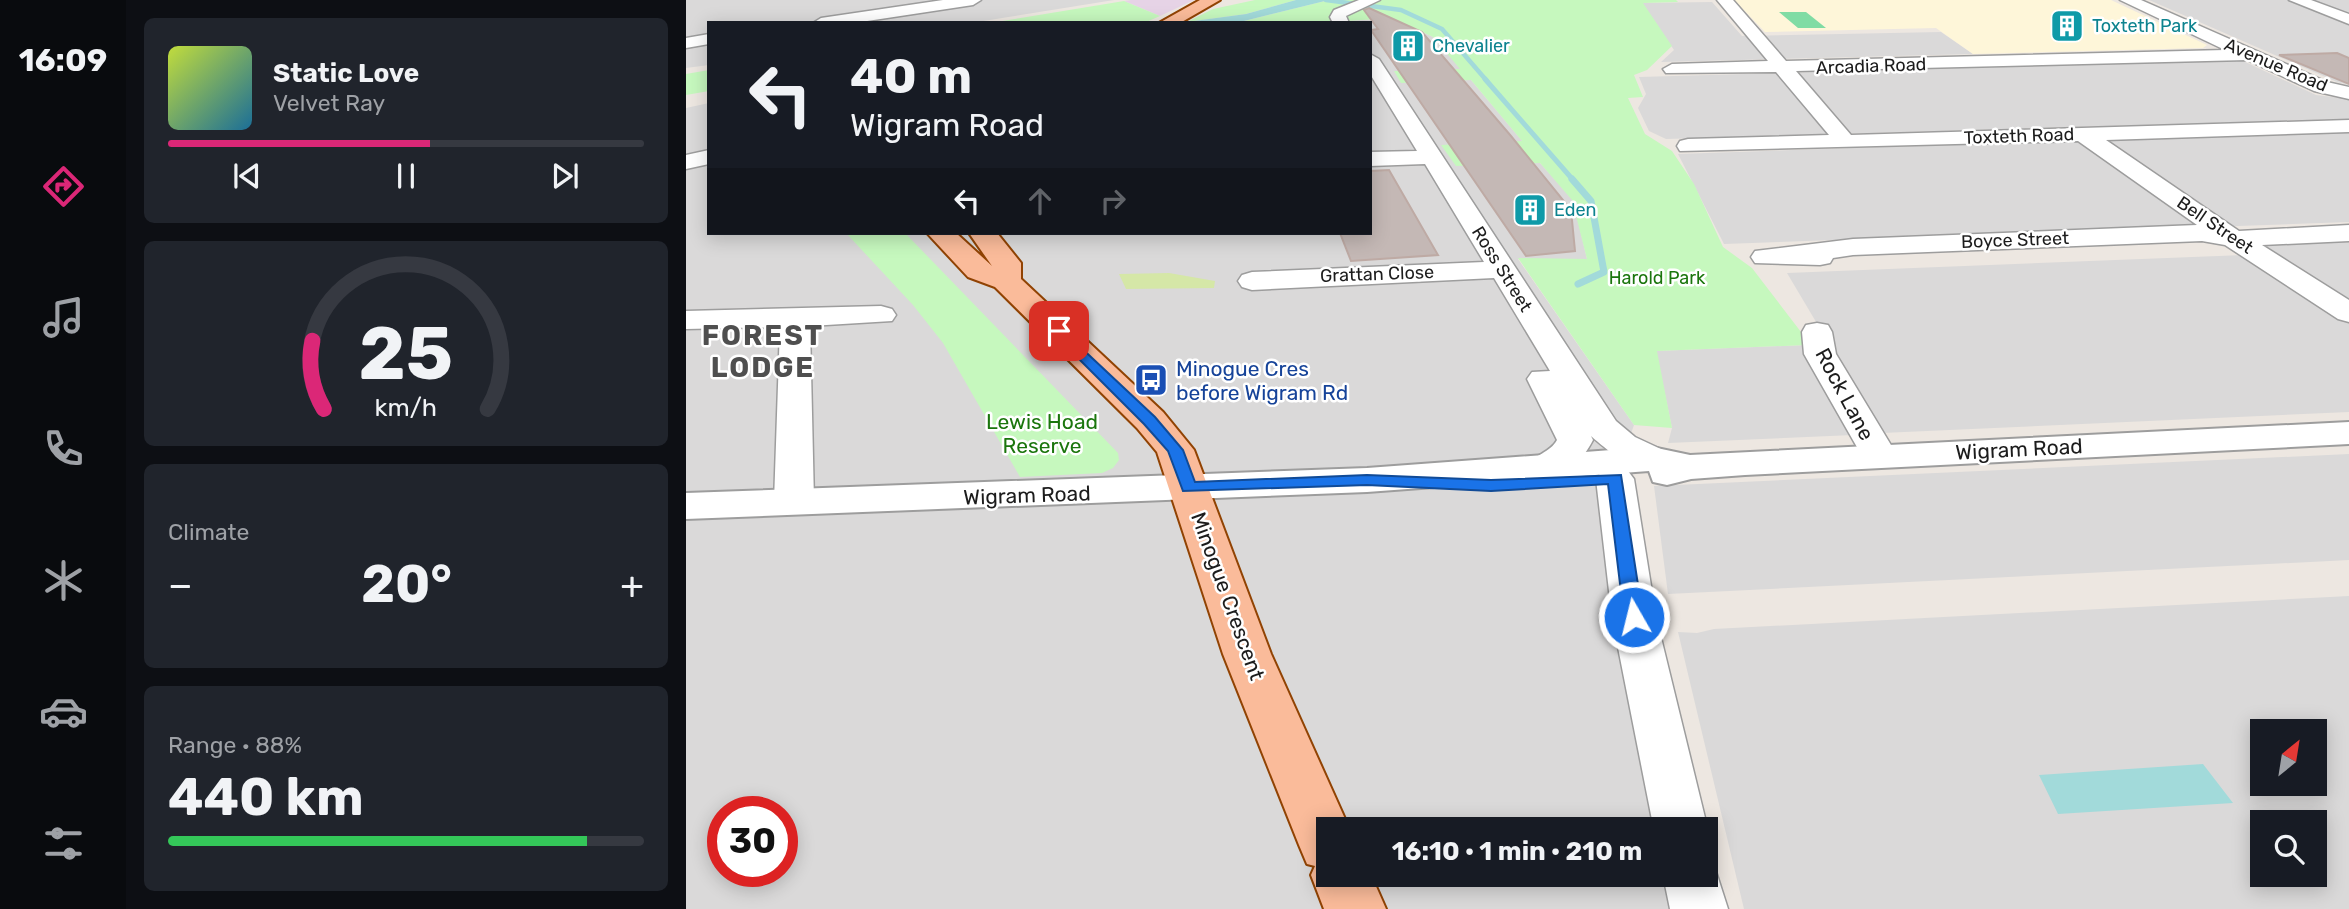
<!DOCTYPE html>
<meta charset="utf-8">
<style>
:root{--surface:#171b24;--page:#20242c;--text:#f1f3f6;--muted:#9ea1a6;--line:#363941;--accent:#db2777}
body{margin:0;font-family:Rubik,sans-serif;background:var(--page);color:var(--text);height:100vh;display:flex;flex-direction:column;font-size:26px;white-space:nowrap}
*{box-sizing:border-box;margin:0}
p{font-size:23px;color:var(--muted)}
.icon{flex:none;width:38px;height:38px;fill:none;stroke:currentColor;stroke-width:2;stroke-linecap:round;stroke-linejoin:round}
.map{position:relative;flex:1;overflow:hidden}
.side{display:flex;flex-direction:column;gap:18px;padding:18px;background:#0d0f14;width:560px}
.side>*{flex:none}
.hud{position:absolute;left:21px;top:21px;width:665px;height:214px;border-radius:0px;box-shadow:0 4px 18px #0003;background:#171b24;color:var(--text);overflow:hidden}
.needle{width:46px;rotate:30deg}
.tools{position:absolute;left:1564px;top:719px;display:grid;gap:14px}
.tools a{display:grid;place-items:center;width:77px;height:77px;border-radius:0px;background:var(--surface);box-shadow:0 4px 18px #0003;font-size:35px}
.speed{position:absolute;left:21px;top:796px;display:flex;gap:14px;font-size:35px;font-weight:700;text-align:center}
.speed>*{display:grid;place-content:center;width:91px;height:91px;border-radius:50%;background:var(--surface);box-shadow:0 4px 18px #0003;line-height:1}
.speed .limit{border:10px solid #d22;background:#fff;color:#111}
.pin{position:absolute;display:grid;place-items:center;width:60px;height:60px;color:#fff;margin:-30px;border-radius:14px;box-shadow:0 4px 10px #0006}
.me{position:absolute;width:77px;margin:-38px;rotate:352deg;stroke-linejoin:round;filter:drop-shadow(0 0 5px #0008)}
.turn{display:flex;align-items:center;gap:24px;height:147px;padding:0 28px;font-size:32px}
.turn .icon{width:91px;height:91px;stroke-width:2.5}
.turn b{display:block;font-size:49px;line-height:60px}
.lanes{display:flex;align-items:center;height:66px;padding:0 28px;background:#0003;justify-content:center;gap:35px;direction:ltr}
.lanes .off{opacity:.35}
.big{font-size:52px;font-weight:700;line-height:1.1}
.side .widget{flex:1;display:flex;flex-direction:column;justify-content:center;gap:10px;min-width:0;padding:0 24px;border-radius:10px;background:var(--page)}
.side .dial{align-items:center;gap:0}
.dial svg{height:182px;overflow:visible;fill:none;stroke:var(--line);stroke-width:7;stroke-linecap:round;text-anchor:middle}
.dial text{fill:var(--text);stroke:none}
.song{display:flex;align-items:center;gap:21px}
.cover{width:84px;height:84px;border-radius:10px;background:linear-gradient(135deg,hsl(70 70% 55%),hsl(200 70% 35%))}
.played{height:7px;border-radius:4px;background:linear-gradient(90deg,var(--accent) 55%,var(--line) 55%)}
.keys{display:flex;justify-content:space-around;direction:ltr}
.heat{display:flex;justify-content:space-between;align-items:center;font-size:38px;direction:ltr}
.charge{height:10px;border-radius:5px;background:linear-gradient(90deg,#34c759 88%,var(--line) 0)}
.trip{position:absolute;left:630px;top:817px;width:402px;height:70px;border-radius:0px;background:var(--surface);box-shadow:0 4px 18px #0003;font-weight:700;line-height:70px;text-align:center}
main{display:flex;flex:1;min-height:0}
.tab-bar{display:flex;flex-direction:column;width:126px;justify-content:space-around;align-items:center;background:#090b0e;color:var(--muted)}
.tab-bar .icon{width:49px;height:49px}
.tab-bar .selected{color:var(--accent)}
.tab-bar b{font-size:32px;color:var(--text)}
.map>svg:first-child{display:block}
.residential{fill:#dad9d9;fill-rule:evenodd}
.industrial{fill:#e6d3e6}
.education{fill:#fef6d9}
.grass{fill:#d5e7a7}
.park{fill:#c6f8be}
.pitch{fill:#80dca4}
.water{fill:#a2dada}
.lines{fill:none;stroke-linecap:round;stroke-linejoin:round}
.stream-far2{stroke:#a2dada;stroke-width:4.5}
.stream-far1{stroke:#a2dada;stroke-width:5}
.stream{stroke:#a2dada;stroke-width:7}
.building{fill:#c4b8b5;stroke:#beaaa4;stroke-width:2}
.minor-casing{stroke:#9d9d9d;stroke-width:3}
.tertiary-casing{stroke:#9d9d9d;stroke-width:4}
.primary-casing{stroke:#914303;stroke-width:4}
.minor{fill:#fff;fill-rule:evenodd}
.tertiary{fill:#fff;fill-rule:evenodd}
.primary{fill:#fabb9a;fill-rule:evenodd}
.route{fill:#1a73e8;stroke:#114b97;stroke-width:2}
.labels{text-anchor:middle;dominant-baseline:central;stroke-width:5;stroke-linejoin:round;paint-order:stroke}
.far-culture-label{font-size:18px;fill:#0d838f;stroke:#fff;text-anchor:start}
.far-street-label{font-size:18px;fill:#1c1c1c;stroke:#fff}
.far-park-label{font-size:18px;fill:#1b760d;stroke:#fff}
.transit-label{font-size:21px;fill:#164399;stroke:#fff;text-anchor:start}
.street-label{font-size:21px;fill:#1c1c1c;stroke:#fff}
.park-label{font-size:21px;fill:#1b760d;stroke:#fff}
.district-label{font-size:28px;font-weight:bold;letter-spacing:2px;fill:#4f4f4f;stroke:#fff}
</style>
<main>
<nav class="tab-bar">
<b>16:09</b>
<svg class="icon selected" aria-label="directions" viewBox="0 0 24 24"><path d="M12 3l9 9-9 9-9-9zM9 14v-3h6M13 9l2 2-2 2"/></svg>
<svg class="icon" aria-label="music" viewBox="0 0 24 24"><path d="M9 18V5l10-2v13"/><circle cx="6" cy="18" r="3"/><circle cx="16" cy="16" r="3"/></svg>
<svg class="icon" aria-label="phone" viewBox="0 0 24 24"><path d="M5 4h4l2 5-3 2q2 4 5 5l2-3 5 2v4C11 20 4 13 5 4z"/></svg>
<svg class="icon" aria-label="climate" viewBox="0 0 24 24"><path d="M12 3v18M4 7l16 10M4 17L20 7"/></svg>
<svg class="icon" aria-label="car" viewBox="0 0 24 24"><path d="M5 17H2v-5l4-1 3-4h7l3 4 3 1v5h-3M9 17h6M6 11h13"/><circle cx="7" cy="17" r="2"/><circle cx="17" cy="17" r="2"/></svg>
<svg class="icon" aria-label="filters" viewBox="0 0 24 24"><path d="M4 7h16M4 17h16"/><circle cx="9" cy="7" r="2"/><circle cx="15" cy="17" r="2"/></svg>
</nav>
<section class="side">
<div class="widget">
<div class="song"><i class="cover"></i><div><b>Static Love</b><p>Velvet Ray</p></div></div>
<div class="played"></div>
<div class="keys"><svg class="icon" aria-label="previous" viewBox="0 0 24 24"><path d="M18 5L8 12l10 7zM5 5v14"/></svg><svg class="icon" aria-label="pause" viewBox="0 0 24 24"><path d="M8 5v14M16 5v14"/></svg><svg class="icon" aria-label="next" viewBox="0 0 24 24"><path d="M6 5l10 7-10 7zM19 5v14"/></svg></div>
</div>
<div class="widget dial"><svg viewBox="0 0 100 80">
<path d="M14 69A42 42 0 1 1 86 69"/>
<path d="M14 69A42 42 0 0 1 9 39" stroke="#db2777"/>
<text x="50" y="56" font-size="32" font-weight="700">25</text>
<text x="50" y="72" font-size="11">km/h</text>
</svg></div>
<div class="widget"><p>Climate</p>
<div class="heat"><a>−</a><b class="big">20°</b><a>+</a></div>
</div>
<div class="widget"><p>Range · 88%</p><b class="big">440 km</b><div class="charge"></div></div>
</section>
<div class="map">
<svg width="1663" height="909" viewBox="0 0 1663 909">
<rect width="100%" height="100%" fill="#ede7e1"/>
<path class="residential" d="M 0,0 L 428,0 L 285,23 L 23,23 L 23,65 L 0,68 Z
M 1463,0 L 1663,0 L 1663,85 L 1651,82 Z
M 1026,2 L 1056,36 L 1255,32 L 1287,54 L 975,62 L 988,50 L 956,3 Z
M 706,18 L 747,37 L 775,69 L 729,81 L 785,80 L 837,142 L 787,164 L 854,163 L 887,200 L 901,259 L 832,259 L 948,425 L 929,479 L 996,829 L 642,830 L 642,875 L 1006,875 L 1014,909 L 0,909 L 0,108 L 23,103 L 23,233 L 684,233 L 684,23 L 631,23 ZM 37,812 L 96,812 L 96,872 L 37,872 Z
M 1555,60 L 1630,95 L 1663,99 L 1663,119 L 980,139 L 963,131 L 952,108 L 960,94 L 953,77 Z
M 1663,131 L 1663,222 L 1038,244 L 992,154 Z
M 1663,240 L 1663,412 L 1196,433 L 1101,273 L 1558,255 L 1582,243 Z
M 1121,345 L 1167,435 L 982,443 L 986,428 L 970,351 Z
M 1663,454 L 1663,560 L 982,594 L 968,486 Z
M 1663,596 L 1663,909 L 1058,909 L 992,632 L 1011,633 L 1028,629 ZM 1577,732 L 1629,732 L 1629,784 L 1577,784 ZM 1577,822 L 1629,822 L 1629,875 L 1577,875 Z"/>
<path class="industrial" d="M 445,0 L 508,0 L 474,16 L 438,1 Z"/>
<path class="education" d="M 1048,0 L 1425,0 L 1521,45 L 1517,48 L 1287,54 L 1250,28 L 1079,32 Z"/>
<path class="grass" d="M 483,273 L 529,281 L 528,288 L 440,289 L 433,274 Z"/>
<path class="park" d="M 569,0 L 610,0 L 560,14 L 501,22 L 527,9 Z
M 643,0 L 990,0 L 992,2 L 957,3 L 986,46 L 961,70 L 948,75 L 957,97 L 942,98 L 959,134 L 986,151 L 1008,184 L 1037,247 L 1066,268 L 1115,332 L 1121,345 L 971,351 L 986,428 L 948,425 L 832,258 L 901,259 L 886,200 L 854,163 L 770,166 L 755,145 L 836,141 L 785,80 L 715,83 L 708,71 L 774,69 L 747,37 L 706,18 L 631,23 L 550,23 Z
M 438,1 L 474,16 L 458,23 L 304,23 Z
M 23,70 L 23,91 L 0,95 L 0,74 Z
M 160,233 L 219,233 L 432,453 L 433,460 L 427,468 L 416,473 L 334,477 L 257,343 L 227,305 Z"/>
<path class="pitch" d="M 1093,12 L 1120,12 L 1140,28 L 1112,28 Z"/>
<path class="water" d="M 610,0 L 643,0 L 550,23 L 493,23 L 560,14 Z
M 1517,764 L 1547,803 L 1372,814 L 1353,775 Z"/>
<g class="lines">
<path class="stream-far2" d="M 640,0 L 715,10 L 756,29 L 801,81"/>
<path class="stream-far1" d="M 799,79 L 888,181"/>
<path class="stream" d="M 886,179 L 905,201 L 918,272 L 892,284"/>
</g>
<path class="building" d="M 683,8 L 736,32 L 825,136 L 885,210 L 889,251 L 840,256 L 685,30 L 692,29 L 678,10 Z
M 1651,53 L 1663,58 L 1663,84 L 1593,55 Z
M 703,170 L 752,255 L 665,261 L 654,233 L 684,233 L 684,171 Z"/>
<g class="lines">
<defs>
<path id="minor" d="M 257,0 L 295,0 L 287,5 L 168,23 L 127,23 L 135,18 Z
M 673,0 L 694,0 L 660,16 L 663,23 L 647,23 L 644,17 L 648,10 Z
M 1031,0 L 1047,0 L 1100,61 L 1539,50 L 1434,0 L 1455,0 L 1641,82 L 1663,87 L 1663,99 L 1628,91 L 1561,60 L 1110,71 L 1165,135 L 1663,120 L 1663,132 L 1420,140 L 1553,231 L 1663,225 L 1663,241 L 1576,245 L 1663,300 L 1663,322 L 1652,319 L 1539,245 L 1516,241 L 1167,255 L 1147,258 L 1144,263 L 1134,265 L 1069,263 L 1065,257 L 1069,251 L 1167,239 L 1511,225 L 1392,141 L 994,151 L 991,146 L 994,141 L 1002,139 L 1143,135 L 1090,72 L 980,73 L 977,69 L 986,64 L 1082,61 Z
M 1603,0 L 1625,0 L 1663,14 L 1663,24 Z
M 23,34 L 23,44 L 0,48 L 0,38 Z
M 684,54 L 693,59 L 930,421 L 949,437 L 979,451 L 984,459 L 979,467 C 951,474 925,454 905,436 L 907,440 C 895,464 875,481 846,474 L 840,466 C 849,454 864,453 871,440 L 841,379 L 846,372 L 864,371 L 808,278 L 566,290 L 556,287 L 552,281 L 556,275 L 566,272 L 798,262 L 739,164 L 684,166 L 684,152 L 731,151 L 684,74 Z
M 23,150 L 23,164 L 0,169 L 0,155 Z
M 195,306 L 206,309 L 210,315 L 206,321 L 124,326 L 128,502 L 122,511 L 108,514 L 94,511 L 88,502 L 94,327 L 0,329 L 0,311 Z
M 1131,323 L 1142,325 L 1146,332 L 1150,354 L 1211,455 L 1206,463 L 1193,466 L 1180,463 L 1118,354 L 1116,332 L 1120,325 Z
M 929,467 L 942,471 L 948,479 L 970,617 L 1022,830 L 1020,835 L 1020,830 L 968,830 L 926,617 L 910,479 L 916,471 Z
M 1020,854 L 1025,856 L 1042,909 L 984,909 L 977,875 L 1020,875 Z"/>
<path id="tertiary" d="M 1663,422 L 1663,444 L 1059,475 L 1005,479 L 981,485 L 967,482 L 963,471 L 681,492 L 0,519 L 0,493 L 681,468 L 966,447 L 1004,455 Z"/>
<path id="primary" d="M 514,0 L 534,0 L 494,23 L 473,23 Z
M 241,233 L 270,233 L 306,266 L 283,233 L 311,233 L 335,263 L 335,279 L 477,412 L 508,450 L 585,654 L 664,830 L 642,830 L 642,875 L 685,875 L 700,909 L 638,909 L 625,875 L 629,866 L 621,864 L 613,845 L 537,654 L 471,452 L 451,428 L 309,287 L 282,277 Z"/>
</defs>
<use href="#minor" class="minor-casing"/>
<use href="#tertiary" class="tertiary-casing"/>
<use href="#primary" class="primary-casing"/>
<use href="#minor" class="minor"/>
<use href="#tertiary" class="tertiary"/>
<use href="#primary" class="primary"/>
</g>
<path class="route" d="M 373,327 L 469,417 L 497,450 L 509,482 L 681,475 L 805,480 L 935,475 L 957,617 L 948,624 L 938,617 L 922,484 L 805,491 L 681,485 L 497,491 L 482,451 L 458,424 L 368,334 L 368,328 Z"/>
<defs>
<symbol id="building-square" viewBox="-11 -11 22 22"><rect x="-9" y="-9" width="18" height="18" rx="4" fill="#0f9aa8" stroke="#fff"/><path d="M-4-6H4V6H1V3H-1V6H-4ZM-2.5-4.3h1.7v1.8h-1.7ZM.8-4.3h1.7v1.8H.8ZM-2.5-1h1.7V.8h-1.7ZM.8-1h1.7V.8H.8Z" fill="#fff"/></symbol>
<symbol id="bus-square" viewBox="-11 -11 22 22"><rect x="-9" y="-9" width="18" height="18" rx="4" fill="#1a4fb4" stroke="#fff"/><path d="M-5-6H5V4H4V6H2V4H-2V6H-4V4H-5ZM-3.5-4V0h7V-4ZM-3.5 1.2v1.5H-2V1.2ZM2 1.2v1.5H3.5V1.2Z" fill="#fff"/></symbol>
</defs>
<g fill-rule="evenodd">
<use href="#building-square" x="1362" y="7" width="38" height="38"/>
<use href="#building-square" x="703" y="27" width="38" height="38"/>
<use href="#building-square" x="825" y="191" width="38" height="38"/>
<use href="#bus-square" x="446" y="361" width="38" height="38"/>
</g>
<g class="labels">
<g class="far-culture-label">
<text x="1406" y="26">Toxteth Park</text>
<text x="746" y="46">Chevalier</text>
<text x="868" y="210">Eden</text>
</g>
<g class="far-street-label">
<text transform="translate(1590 65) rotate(23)">Avenue Road</text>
<text transform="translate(1185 66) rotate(-2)">Arcadia Road</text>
<text transform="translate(1333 136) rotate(-2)">Toxteth Road</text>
<text transform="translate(1529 225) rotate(34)">Bell Street</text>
<text transform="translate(1329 240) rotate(-2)">Boyce Street</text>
<text transform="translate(816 269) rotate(58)">Ross Street</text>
<text transform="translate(691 274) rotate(-2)">Grattan Close</text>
</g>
<g class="far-park-label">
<text x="971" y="278">Harold Park</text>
</g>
<g class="transit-label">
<text x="490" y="368">Minogue Cres<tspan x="490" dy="24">before Wigram Rd</tspan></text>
</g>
<g class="street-label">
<text transform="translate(1159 394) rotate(62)">Rock Lane</text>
<text transform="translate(1333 449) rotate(-3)">Wigram Road</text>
<text transform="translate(341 495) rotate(-2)">Wigram Road</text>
<text transform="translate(542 596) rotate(70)">Minogue Crescent</text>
</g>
<g class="park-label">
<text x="356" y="421">Lewis Hoad<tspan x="356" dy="24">Reserve</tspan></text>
</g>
<g class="district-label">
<text x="77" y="335">FOREST<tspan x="77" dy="32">LODGE</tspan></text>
</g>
</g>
</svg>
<div class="tools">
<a><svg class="needle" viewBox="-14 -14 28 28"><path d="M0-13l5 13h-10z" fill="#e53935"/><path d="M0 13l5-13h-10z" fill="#9ea1a6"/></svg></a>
<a><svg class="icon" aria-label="search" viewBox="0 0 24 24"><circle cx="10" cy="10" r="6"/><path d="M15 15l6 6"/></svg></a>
</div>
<div class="speed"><div class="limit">30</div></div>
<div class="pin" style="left:373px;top:331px;background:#d93025"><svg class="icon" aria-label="arrive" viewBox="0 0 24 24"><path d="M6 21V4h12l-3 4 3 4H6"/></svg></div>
<svg class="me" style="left:948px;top:617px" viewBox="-20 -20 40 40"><circle r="17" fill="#1a73e8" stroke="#fff" stroke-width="3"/><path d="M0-11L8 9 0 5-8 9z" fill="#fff"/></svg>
<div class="trip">16:10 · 1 min · 210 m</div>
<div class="hud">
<div class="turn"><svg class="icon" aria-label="left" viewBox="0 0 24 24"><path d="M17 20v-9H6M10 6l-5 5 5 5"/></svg><div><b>40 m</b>Wigram Road</div></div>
<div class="lanes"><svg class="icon" aria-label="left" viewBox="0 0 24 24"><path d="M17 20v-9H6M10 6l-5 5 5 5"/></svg><svg class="icon off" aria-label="ahead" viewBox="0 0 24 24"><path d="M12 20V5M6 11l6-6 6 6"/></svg><svg class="icon off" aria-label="right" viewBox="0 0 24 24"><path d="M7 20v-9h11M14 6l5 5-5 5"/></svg></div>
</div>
</div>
</main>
